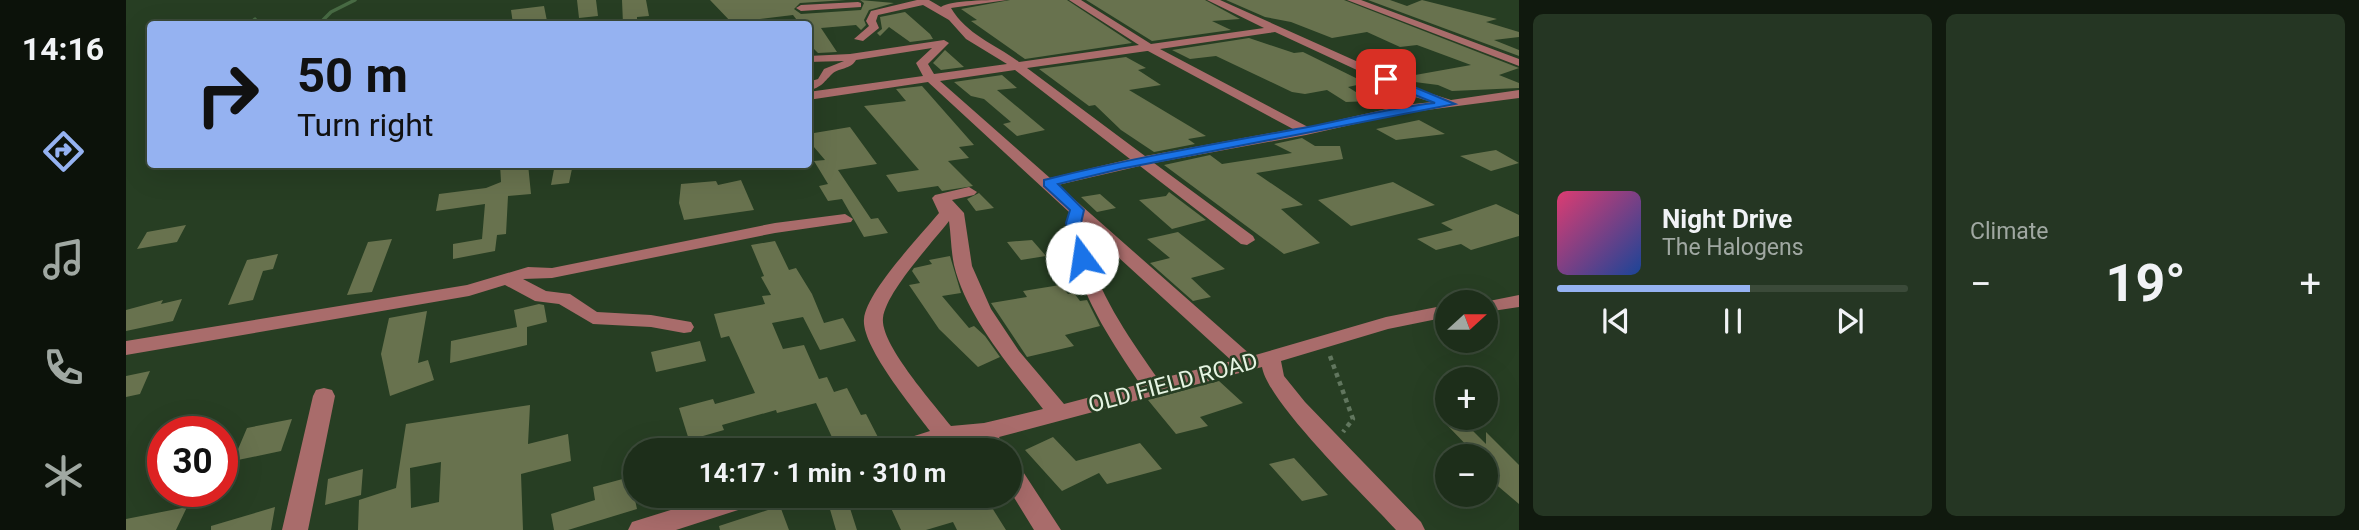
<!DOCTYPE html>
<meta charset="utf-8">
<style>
:root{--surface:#1d2e1a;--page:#253623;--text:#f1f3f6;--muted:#a0a8a2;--line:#3b4a39;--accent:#95b2f1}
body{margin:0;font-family:Roboto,sans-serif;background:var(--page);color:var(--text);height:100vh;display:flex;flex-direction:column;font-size:26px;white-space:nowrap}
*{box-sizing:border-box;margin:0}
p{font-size:23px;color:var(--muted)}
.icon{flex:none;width:38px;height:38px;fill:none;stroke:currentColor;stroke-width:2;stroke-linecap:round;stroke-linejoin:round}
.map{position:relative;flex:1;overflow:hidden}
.drawer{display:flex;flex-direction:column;gap:14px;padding:14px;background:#10190e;width:840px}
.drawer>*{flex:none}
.top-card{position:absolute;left:21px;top:21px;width:665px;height:147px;border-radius:7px;box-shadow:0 7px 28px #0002,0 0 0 2px var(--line);background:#95b2f1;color:#111;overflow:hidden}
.needle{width:46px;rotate:69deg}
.controls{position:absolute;left:1309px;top:290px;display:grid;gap:14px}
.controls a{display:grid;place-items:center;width:63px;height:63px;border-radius:50%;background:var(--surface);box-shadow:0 7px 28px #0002,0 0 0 2px var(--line);font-size:35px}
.speed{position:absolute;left:21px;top:416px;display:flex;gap:14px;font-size:35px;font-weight:700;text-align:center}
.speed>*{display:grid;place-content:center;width:91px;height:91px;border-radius:50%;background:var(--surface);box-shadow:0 7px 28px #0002,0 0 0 2px var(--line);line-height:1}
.speed .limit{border:10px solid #d22;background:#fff;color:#111}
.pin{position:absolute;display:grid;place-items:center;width:60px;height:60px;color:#fff;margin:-30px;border-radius:14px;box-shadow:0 4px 10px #0006}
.me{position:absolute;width:77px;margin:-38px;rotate:346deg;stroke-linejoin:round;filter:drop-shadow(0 0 5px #0008)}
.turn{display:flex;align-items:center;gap:24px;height:147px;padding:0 35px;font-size:32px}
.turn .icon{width:91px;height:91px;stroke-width:2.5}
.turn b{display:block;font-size:49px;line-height:60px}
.big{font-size:52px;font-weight:700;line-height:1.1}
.drawer .card{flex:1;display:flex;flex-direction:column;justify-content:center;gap:10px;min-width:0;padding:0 24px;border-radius:10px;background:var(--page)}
.song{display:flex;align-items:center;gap:21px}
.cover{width:84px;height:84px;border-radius:10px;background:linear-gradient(135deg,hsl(340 70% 55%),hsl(220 70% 35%))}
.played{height:7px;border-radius:4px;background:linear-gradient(90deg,var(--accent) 55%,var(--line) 55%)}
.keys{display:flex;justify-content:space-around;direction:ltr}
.heat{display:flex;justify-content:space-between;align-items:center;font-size:38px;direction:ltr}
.drawer .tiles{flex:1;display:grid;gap:14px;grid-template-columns:repeat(2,1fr)}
.trip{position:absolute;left:497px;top:438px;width:399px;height:70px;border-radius:35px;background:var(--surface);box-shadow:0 7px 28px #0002,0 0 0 2px var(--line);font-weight:700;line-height:70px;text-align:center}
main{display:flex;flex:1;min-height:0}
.menu{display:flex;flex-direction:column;width:126px;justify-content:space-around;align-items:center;background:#0c120a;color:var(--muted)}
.menu .icon{width:49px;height:49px}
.menu .selected{color:var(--accent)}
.menu b{font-size:32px;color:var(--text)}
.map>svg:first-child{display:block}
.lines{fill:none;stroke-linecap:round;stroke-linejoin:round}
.stream{stroke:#486b44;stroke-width:3.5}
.building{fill:#68724e;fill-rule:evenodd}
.path{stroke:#61765e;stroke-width:4.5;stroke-dasharray:4.5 4.5;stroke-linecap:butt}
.minor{fill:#a96c6b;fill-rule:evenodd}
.route{fill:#1a73e8;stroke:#114b97;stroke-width:2}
.labels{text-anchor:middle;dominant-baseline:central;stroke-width:5;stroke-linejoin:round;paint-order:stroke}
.near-street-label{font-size:23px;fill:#e5f4e2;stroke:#273e23}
</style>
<main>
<nav class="menu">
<b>14:16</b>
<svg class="icon selected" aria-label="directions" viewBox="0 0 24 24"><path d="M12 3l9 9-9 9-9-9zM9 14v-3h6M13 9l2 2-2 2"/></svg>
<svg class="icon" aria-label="music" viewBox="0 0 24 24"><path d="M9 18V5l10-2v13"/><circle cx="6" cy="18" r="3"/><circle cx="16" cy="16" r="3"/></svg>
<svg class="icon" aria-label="phone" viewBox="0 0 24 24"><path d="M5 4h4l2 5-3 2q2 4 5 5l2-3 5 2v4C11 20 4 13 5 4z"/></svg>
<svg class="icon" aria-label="climate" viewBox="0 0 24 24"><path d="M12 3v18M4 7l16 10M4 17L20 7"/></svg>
</nav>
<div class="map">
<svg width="1393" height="530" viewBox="0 0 1393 530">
<rect width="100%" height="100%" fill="#273e23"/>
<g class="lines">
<path class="stream" d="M 123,24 L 129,19
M 193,24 L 205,12 L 229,0"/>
</g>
<path class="building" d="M 451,0 L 470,0 L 472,16 L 453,18 Z
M 496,0 L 520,0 L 523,16 L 511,17 L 511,23 L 497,24 Z
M 584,0 L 720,0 L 674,3 L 668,9 L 675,14 L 735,10 L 738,3 L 734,0 L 768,3 L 743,10 L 738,20 L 740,25 L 735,30 L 730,25 L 695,28 L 711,52 L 692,53 L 688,49 L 682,50 L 682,24 L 674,24 L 667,15 L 634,19 L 638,24 L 607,24 Z
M 884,0 L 941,0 L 1006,43 L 899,59 L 845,21 L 851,20 L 835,9 Z
M 960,0 L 1079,0 L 1114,19 L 1086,21 L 1105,30 L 1026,41 Z
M 1100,0 L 1218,0 L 1393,68 L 1373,75 L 1393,83 L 1393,88 L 1326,91 L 1312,85 L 1281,81 L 1278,77 L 1345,65 L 1291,45 L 1274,47 L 1241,32 L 1206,38 L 1165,22 L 1139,17 Z
M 1242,0 L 1264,0 L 1281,6 L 1296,0 L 1371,19 L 1360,22 L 1393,32 L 1393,37 L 1368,40 L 1393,50 L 1393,56 Z
M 418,6 L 421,21 L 387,24 L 385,10 Z
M 779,12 L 804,34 L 807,39 L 784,42 L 763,27 L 754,36 L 751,33 L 756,29 L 754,17 Z
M 1123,38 L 1168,53 L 1177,52 L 1240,83 L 1222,87 L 1244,101 L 1220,102 L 1201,90 L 1179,94 L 1166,92 L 1090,56 L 1064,59 L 1046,50 Z
M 819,50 L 838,67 L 815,70 L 807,63 Z
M 1000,57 L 1020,68 L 1012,70 L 1035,85 L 1003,90 L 1080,136 L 1062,139 L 1069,144 L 1028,152 L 995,130 L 969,105 L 963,106 L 913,69 Z
M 876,75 L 891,88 L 871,90 L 919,130 L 891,136 L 877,124 L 885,122 L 858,99 L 845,96 L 828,82 Z
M 796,86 L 848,145 L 833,147 L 843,158 L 822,161 L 847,186 L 816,191 L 812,186 L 772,192 L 760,175 L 793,170 L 738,106 L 780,101 L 770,89 Z
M 1293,120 L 1319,134 L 1270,140 L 1250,129 Z
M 724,127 L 751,164 L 712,170 L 745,219 L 752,218 L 762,233 L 738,237 L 716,199 L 702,201 L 693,186 L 702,184 L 688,161 L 699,160 L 682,140 L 682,134 Z
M 1176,138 L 1189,146 L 1214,146 L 1217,159 L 1130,173 L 1177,205 L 1155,209 L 1194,243 L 1158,254 L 1038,165 L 1084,155 L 1096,164 L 1166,153 L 1148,144 Z
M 1370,150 L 1393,163 L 1365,171 L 1334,156 Z
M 374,164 L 402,164 L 405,194 L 382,196 L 380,234 L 371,235 L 369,251 L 327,259 L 327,244 L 356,239 L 359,204 L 310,211 L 313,194 L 360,188 L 375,182 Z
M 429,164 L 447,164 L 443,183 L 425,185 Z
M 615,180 L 628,210 L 558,220 L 553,203 L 555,184 L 590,181 L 592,185 Z
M 1267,182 L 1309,205 L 1225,226 L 1192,200 Z
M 1043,192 L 1080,220 L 1046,229 L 1013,200 L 1040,196 Z
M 853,193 L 868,208 L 850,211 L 841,199 Z
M 974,194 L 990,208 L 971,212 L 955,197 Z
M 1370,204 L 1393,215 L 1393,236 L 1345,250 L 1335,244 L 1310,250 L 1291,239 L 1327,230 L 1315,223 Z
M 60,225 L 51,242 L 11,249 L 21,232 Z
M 1052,232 L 1099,269 L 1065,278 L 1085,297 L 1067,301 L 1024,263 L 1044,258 L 1021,239 Z
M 266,239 L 246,292 L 221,295 L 242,242 Z
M 906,240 L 920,256 L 895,260 L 881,242 Z
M 649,241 L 663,270 L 670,268 L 686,294 L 698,323 L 717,318 L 730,341 L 694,350 L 677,317 L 646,323 L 657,349 L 678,345 L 693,379 L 701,377 L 708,392 L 721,388 L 735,415 L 740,414 L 755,443 L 729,450 L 712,450 L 690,403 L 651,413 L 650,410 L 596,425 L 598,430 L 563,440 L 553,408 L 587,399 L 589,404 L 629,393 L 603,336 L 595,338 L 588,314 L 639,304 L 636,296 L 645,295 L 635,277 L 638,276 L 625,245 Z
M 152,254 L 147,269 L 137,271 L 127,300 L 102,305 L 121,260 Z
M 824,256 L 835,293 L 816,296 L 843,328 L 848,326 L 859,336 L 874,357 L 852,367 L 813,329 L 783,285 L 794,283 L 786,271 L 788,268 L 806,264 L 803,260 Z
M 934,285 L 942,294 L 948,293 L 954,301 L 961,300 L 974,326 L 939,335 L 948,346 L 901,357 L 865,303 L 901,297 L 897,291 Z
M 56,299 L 47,321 L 0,331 L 0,310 L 37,300 L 35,304 Z
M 413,304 L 418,305 L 421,322 L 401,327 L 401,345 L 324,363 L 325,341 L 391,327 L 388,310 Z
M 301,311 L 292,363 L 302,360 L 308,380 L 264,396 L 255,354 L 263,318 Z
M 574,341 L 580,361 L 530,372 L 525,352 Z
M 24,371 L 14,394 L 0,397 L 0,376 Z
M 1093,381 L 1117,403 L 1074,417 L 1082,426 L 1050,434 L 1022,400 Z
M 404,405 L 402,444 L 442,434 L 445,461 L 395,474 L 397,530 L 232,530 L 233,500 L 270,488 L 280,424 ZM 315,462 L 313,502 L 285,508 L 284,468 Z
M 166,419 L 155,451 L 107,461 L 121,428 Z
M 1339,423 L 1360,444 L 1360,432 L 1393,465 L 1393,504 L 1360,476 L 1360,453 L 1349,454 L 1320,424 Z
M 927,437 L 950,461 L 1014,443 L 1036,469 L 981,484 L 973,473 L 936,491 L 899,450 Z
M 1168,458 L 1202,495 L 1176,501 L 1143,464 Z
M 237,469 L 235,495 L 199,505 L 202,479 Z
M 504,477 L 511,509 L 442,530 L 428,530 L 425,514 L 469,500 L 467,487 Z
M 759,495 L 858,495 L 880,530 L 831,530 L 827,522 L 800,530 L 775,530 Z
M 722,502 L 731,530 L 710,530 L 703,506 Z
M 654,506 L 663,530 L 594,530 L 593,526 Z
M 61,507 L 50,530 L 0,530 L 0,519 Z
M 149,507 L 145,530 L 85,530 L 85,526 Z"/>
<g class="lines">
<path class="path" d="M 1204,356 L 1227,419 L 1217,432"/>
<path class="minor" d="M 791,0 L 803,0 L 815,7 C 824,0 865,0 881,0 L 825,8 C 841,35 869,44 893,62 L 1013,45 L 943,0 L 955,0 L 1025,44 L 1138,28 L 1081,0 L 1094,0 L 1297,91 L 1325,100 L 1393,90 L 1393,98 L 1278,113 L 1180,135 L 1028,163 L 1127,236 L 1129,240 L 1121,245 L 1115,244 L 1014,166 L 932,185 L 1126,356 L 1260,317 L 1321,305 L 1321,317 L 1262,329 L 1155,361 L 1158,376 L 1179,402 L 1295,522 L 1299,530 L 1270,530 C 1241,498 1142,403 1136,367 L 873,437 L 880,450 L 857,450 L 852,441 L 819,444 L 800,450 L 760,450 L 763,444 L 804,431 C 787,408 735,346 738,319 C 740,292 795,235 813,213 L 806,198 L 809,195 L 843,187 L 851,192 L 848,195 L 826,200 L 838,213 L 846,266 L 865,309 L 893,351 L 938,404 L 1014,384 C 981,335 939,273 943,212 L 802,82 L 682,100 L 682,92 L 797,76 L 790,63 L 806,48 L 730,60 C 724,70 714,67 706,74 C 696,84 697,86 682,91 L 682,82 L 692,79 L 698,69 L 718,61 L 682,62 L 682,56 L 724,54 L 818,40 L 823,43 L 802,64 L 808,74 L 881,64 L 840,39 L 823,20 L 797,5 L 752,15 L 750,21 L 753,28 L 737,41 L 728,39 L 743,26 L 740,21 L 745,11 ZM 1149,32 L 1289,97 L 1306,102 L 1278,105 L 1182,127 L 1034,49 ZM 1021,51 L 1022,51 L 1167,129 L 1019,156 L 901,68 ZM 889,70 L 1004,159 L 924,178 L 814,81 ZM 823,221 C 825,235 825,251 828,265 C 840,316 885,368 917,409 L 858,423 L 825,426 C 808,404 754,344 757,318 C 760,292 806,243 823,221 ZM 958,226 L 1106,361 L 1032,379 C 1002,336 962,281 958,226 Z
M 1221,0 L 1235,0 L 1393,59 L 1393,66 Z
M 732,2 L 735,3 L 735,7 L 675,11 L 670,8 L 675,5 Z
M 719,214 L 727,219 L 725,222 L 649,233 L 426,278 L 397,279 L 420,291 L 444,294 L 471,312 L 525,315 L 565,322 L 568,327 L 565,332 L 558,333 L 525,327 L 467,324 L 433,304 L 409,301 L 379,285 L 343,296 L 0,355 L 0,341 L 341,285 L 402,267 L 426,268 L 649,223 Z
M 1393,295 L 1393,307 L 1360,312 L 1360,303 L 1353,303 Z
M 198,388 L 206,390 L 209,396 L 182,530 L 156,530 L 187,396 L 190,390 Z
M 884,461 L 892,464 L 935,530 L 908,530 L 884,491 Z
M 593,495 L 640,495 L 637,502 L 550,530 L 502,530 L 506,522 Z"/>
</g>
<path class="route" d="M 1256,77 L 1264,77 L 1329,104 L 994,169 L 932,184 L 958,210 L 955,223 L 964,258 L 956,262 L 948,258 L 940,223 L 944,210 L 918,186 L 918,180 C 1005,158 1093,143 1182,127 C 1224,119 1266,107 1309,103 L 1256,82 Z"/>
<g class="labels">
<g class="near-street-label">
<text transform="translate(1047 383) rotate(-15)">OLD FIELD ROAD</text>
</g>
</g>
</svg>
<div class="controls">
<a><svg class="needle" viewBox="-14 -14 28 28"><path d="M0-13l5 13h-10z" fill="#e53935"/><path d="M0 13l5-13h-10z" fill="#a0a8a2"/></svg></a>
<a>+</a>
<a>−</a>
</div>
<div class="speed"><div class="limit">30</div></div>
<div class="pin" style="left:1260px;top:79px;background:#d93025"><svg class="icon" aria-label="arrive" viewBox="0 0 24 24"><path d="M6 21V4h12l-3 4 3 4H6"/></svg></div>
<svg class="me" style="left:956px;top:258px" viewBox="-20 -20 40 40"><circle r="19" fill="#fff"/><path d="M0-13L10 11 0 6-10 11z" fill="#1a73e8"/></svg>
<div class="trip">14:17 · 1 min · 310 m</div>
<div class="top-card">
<div class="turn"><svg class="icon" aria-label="right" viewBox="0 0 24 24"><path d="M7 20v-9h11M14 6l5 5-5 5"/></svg><div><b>50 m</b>Turn right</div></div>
</div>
</div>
<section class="drawer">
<div class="tiles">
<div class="card">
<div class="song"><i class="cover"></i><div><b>Night Drive</b><p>The Halogens</p></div></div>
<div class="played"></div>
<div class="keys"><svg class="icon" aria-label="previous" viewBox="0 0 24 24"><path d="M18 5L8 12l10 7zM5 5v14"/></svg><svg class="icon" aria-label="pause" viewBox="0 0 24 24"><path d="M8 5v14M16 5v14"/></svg><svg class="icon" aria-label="next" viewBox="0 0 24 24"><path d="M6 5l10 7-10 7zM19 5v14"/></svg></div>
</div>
<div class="card"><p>Climate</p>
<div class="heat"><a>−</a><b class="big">19°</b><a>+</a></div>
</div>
</div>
</section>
</main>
